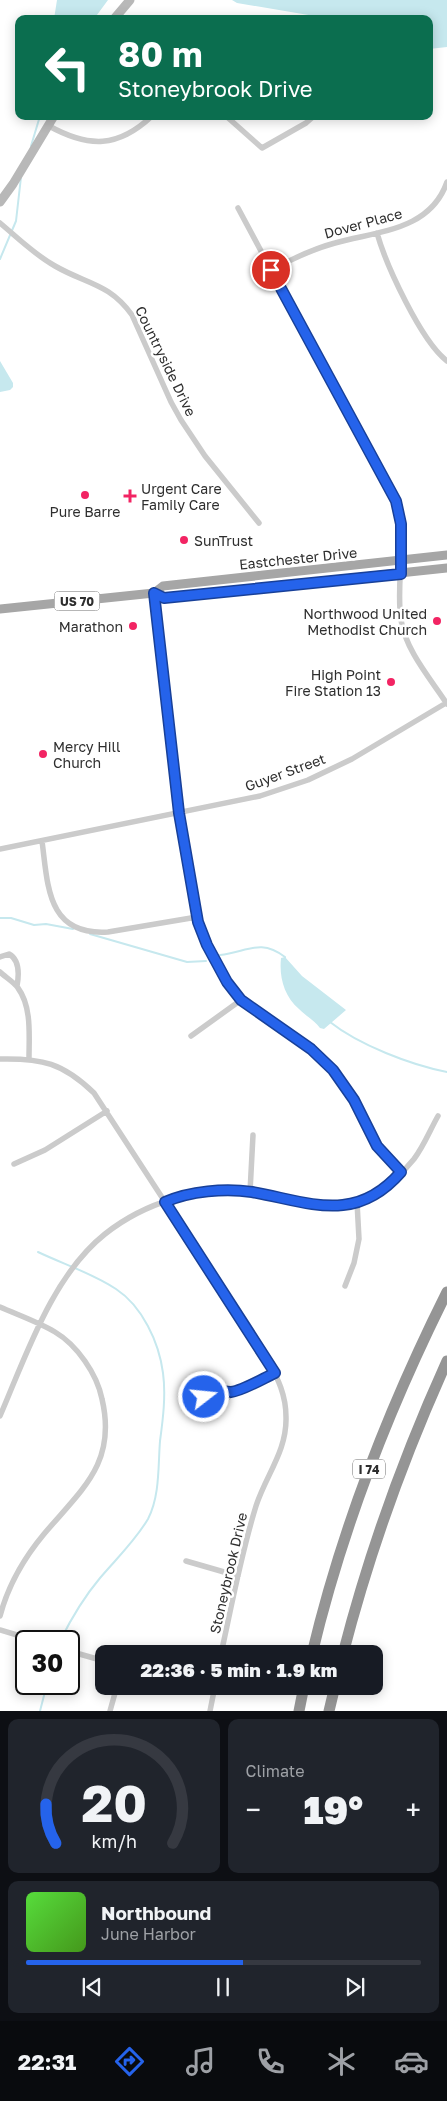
<!DOCTYPE html>
<meta charset="utf-8">
<style>
:root{--surface:#171b24;--page:#20242c;--text:#f1f3f6;--muted:#9ea1a6;--line:#363941;--accent:#2563eb}
body{margin:0;font-family:"Golos Text",sans-serif;background:var(--page);color:var(--text);height:100vh;display:flex;flex-direction:column;font-size:19px;white-space:nowrap}
*{box-sizing:border-box;margin:0}
p{font-size:16px;color:var(--muted)}
.icon{flex:none;width:28px;height:28px;fill:none;stroke:currentColor;stroke-width:2;stroke-linecap:round;stroke-linejoin:round}
.map{position:relative;height:1711px;overflow:hidden}
.details{display:flex;flex-direction:column;gap:8px;padding:8px;background:#0d0f14;flex:1}
.details>*{flex:none}
.hud{position:absolute;left:15px;top:15px;width:418px;height:105px;border-radius:10px;box-shadow:0 2px 12px #0003;background:#0b6e4f;color:#fff;overflow:hidden}
.speed{position:absolute;left:15px;top:1630px;display:flex;gap:10px;font-size:25px;font-weight:700;text-align:center}
.speed>*{display:grid;place-content:center;width:65px;height:65px;border-radius:50%;background:var(--surface);box-shadow:0 2px 12px #0003;line-height:1}
.speed .limit{border:2px solid #111;border-radius:8px;background:#fff;color:#111}
.pin{position:absolute;display:grid;place-items:center;width:42px;height:42px;color:#fff;margin:-21px;border:2px solid #fff;border-radius:50%;box-shadow:0 1px 5px #0007}
.me{position:absolute;width:55px;margin:-28px;rotate:74deg;stroke-linejoin:round;filter:drop-shadow(0 0 4px #0008)}
.turn{display:flex;align-items:center;gap:18px;height:105px;padding:0 20px;font-size:22px}
.turn .icon{width:65px;height:65px;stroke-width:2.5}
.turn b{display:block;font-size:35px;line-height:42px}
.big{font-size:38px;font-weight:800;line-height:1.1}
.details .widget{flex:1;display:flex;flex-direction:column;justify-content:center;gap:8px;min-width:0;padding:0 18px;border-radius:10px;background:var(--page)}
.details .dial{align-items:center;gap:0}
.dial svg{height:130px;overflow:visible;fill:none;stroke:var(--line);stroke-width:7;stroke-linecap:round;text-anchor:middle}
.dial text{fill:var(--text);stroke:none}
.song{display:flex;align-items:center;gap:15px}
.cover{width:60px;height:60px;border-radius:8px;background:linear-gradient(135deg,hsl(110 70% 55%),hsl(100 70% 35%))}
.played{height:5px;border-radius:2px;background:linear-gradient(90deg,var(--accent) 55%,var(--line) 55%)}
.keys{display:flex;justify-content:space-around;direction:ltr}
.heat{display:flex;justify-content:space-between;align-items:center;font-size:28px;direction:ltr}
.details .tiles{flex:1;display:grid;gap:8px;grid-template-columns:1fr 1fr}
.widget:last-child{grid-column:span 2}
.trip{position:absolute;left:95px;top:1645px;width:288px;height:50px;border-radius:10px;background:var(--surface);box-shadow:0 2px 12px #0003;font-weight:800;line-height:50px;text-align:center}
.menu{display:flex;height:80px;justify-content:space-around;align-items:center;background:#090b0e;color:var(--muted)}
.menu .icon{width:35px;height:35px}
.menu .selected{color:var(--accent)}
.menu b{font-size:22px;color:var(--text)}
.map>svg:first-child{display:block}
.water{fill:#c6e8ee}
.lines{fill:none;stroke-linecap:round;stroke-linejoin:round}
.stream{stroke:#c6e8ee;stroke-width:2}
.street{stroke:#cbcbcb;stroke-width:5.5}
.secondary{stroke:#b8b8b8;stroke-width:9}
.primary{stroke:#a6a6a6;stroke-width:9}
.highway{stroke:#959595;stroke-width:11}
.route-casing{stroke:#184099;stroke-width:12}
.route{stroke:#2563eb;stroke-width:9}
.poi-dot{fill:#f22463;stroke:#fff;stroke-width:2}
.labels{text-anchor:middle;dominant-baseline:central;stroke-width:5;stroke-linejoin:round;paint-order:stroke}
.shield{fill:#fff;stroke:#6d6d6d;stroke-width:1}
.shield-label{font-size:12px;font-weight:bold;fill:#2e2e2e}
.street-label{font-size:14px;fill:#2e2e2e;stroke:#fff}
.poi-label{font-size:14px;fill:#2e2e2e;stroke:#fff;text-anchor:start}
</style>
<div class="map">
<svg width="447" height="1711" viewBox="0 0 447 1711">
<rect width="100%" height="100%" fill="#fff"/>
<path class="water" d="M 57,0 L 108,0 L 94,19 L 54,19 Z
M 232,0 L 447,0 L 447,47 L 429,49 L 429,19 L 332,19 L 237,3 Z
M 0,361 L 13,383 L 13,387 L 10,390 L 0,392 Z
M 285,957 L 302,976 L 346,1010 L 324,1029 L 320,1028 C 314,1020 306,1016 299,1009 C 284,996 279,977 281,958 Z"/>
<g class="lines">
<path class="stream" d="M 31,146 L 40,116
M 0,259 L 16,221 L 21,177
M 0,918 L 11,918 L 34,925 L 46,924 L 73,929
M 90,934 L 187,962 L 206,961
M 220,955 C 247,952 260,938 285,957 L 285,959
M 330,1022 C 359,1045 411,1065 447,1072
M 38,1252 C 63,1264 92,1273 116,1289 C 142,1306 159,1342 163,1373 C 166,1395 163,1419 160,1441 C 158,1466 160,1496 148,1519 C 135,1541 117,1558 100,1578 C 84,1597 71,1619 60,1641
M 40,1711 L 47,1684"/>
<path class="street" d="M 226,116 L 262,148 L 306,123 L 314,116
M 49,126 C 89,148 118,148 152,116
M 238,208 L 395,501 C 409,541 395,580 401,620 C 406,651 430,678 447,704
M 0,223 C 18,238 35,255 55,266 C 86,284 109,283 132,315 L 171,402 L 181,420 L 205,456 L 259,523
M 377,233 C 386,265 421,341 447,361
M 271,270 C 292,259 312,249 335,243 C 377,231 430,231 447,182
M 154,593 L 179,813 L 198,922 L 207,945 L 227,982 L 241,1000 L 311,1049 L 333,1070 L 354,1100 L 369,1133 L 377,1146 L 401,1172
M 42,841 C 48,886 47,936 108,932 L 197,917
M 0,849 L 260,796 L 308,780 L 352,759 L 446,703
M 0,957 L 9,954 C 20,960 19,975 17,986
M 0,972 C 5,977 14,982 18,988 C 32,1007 29,1036 29,1058
M 191,1036 L 241,1000
M 0,1059 C 42,1058 63,1063 94,1093 L 268,1360 C 278,1379 286,1395 286,1417 C 287,1451 266,1475 256,1506 C 241,1554 232,1604 221,1654
M 14,1164 L 45,1150 L 107,1111
M 250,1192 L 253,1135
M 345,1286 L 354,1263 L 359,1239 L 357,1202
M 0,1307 C 18,1315 38,1322 55,1332 C 77,1345 97,1374 102,1399 C 117,1463 82,1489 44,1534 C 24,1558 8,1586 0,1616
M 233,1392 L 211,1390 L 204,1395 L 204,1403 L 209,1410 L 216,1410 L 233,1392 L 275,1373
M 0,1416 C 26,1356 52,1276 105,1234 C 144,1203 200,1185 250,1192 C 272,1195 294,1204 317,1206 C 358,1209 389,1190 414,1159 C 424,1146 430,1130 438,1116
M 186,1561 L 238,1576
M 0,1630 L 37,1641
M 69,1651 L 104,1661
M 205,1686 L 214,1689
M 110,1711 L 117,1686
M 210,1711 L 215,1686"/>
<path class="secondary" d="M 114,19 L 130,0
M 0,202 L 13,184 L 54,116"/>
<path class="primary" d="M 154,593 L 164,598 L 447,568
M 0,609 L 154,593 L 163,586 L 447,555"/>
<path class="highway" d="M 312,1654 C 342,1528 389,1408 447,1292
M 343,1654 C 369,1553 404,1456 447,1361
M 299,1711 L 304,1686
M 329,1711 L 335,1686"/>
</g>
<g class="lines">
<defs>
<path id="route" d="M 204,1397 C 209,1384 221,1392 231,1392 C 242,1391 264,1378 275,1373 L 165,1202 C 190,1191 225,1188 252,1192 C 309,1202 355,1225 401,1172 L 377,1146 L 354,1100 L 333,1070 L 311,1049 L 241,1000 L 227,982 L 207,945 L 198,922 L 179,813 L 154,593 L 164,598 L 401,574 L 401,524 L 396,501 L 271,270"/>
</defs>
<use href="#route" class="route-casing"/>
<use href="#route" class="route"/>
</g>
<g class="poi-dot">
<circle cx="85" cy="495" r="5"/>
<path d="M127.5 488.5h5v5h5v5h-5v5h-5v-5h-5v-5h5z"/>
<circle cx="184" cy="540" r="5"/>
<circle cx="437" cy="621" r="5"/>
<circle cx="133" cy="626" r="5"/>
<circle cx="391" cy="682" r="5"/>
<circle cx="43" cy="754" r="5"/>
</g>
<g class="labels">
<g class="shield">
<rect x="54.5" y="591.5" width="45" height="19" rx="4"/>
<rect x="353" y="1459.5" width="32" height="19" rx="4"/>
</g>
<g class="shield-label">
<text x="77" y="601">US 70</text>
<text x="369" y="1469">I 74</text>
</g>
<g class="street-label">
<text transform="translate(363 223) rotate(-15)">Dover Place</text>
<text transform="translate(166 361) rotate(64)">Countryside Drive</text>
<text transform="translate(298 558) rotate(-6)">Eastchester Drive</text>
<text transform="translate(285 772) rotate(-20)">Guyer Street</text>
<text transform="translate(228 1573) rotate(-77)">Stoneybrook Drive</text>
</g>
<g class="poi-label">
<text x="141" y="488">Urgent Care<tspan x="141" dy="16">Family Care</tspan></text>
<text x="85" y="511" text-anchor="middle">Pure Barre</text>
<text x="194" y="540">SunTrust</text>
<text x="427" y="613" text-anchor="end">Northwood United<tspan x="427" dy="16">Methodist Church</tspan></text>
<text x="123" y="626" text-anchor="end">Marathon</text>
<text x="381" y="674" text-anchor="end">High Point<tspan x="381" dy="16">Fire Station 13</tspan></text>
<text x="53" y="746">Mercy Hill<tspan x="53" dy="16">Church</tspan></text>
</g>
</g>
</svg>
<div class="speed"><div class="limit">30</div></div>
<div class="pin" style="left:271px;top:270px;background:#d93025"><svg class="icon" aria-label="arrive" viewBox="0 0 24 24"><path d="M6 21V4h12l-3 4 3 4H6"/></svg></div>
<svg class="me" style="left:204px;top:1397px" viewBox="-20 -20 40 40"><circle r="17" fill="#2563eb" stroke="#fff" stroke-width="3"/><path d="M0-11L8 9 0 5-8 9z" fill="#fff"/></svg>
<div class="trip">22:36 · 5 min · 1.9 km</div>
<div class="hud">
<div class="turn"><svg class="icon" aria-label="left" viewBox="0 0 24 24"><path d="M17 20v-9H6M10 6l-5 5 5 5"/></svg><div><b>80 m</b>Stoneybrook Drive</div></div>
</div>
</div>
<section class="details">
<div class="tiles">
<div class="widget dial"><svg viewBox="0 0 100 80">
<path d="M14 69A42 42 0 1 1 86 69"/>
<path d="M14 69A42 42 0 0 1 8 45" stroke="#2563eb"/>
<text x="50" y="56" font-size="32" font-weight="700">20</text>
<text x="50" y="72" font-size="11">km/h</text>
</svg></div>
<div class="widget"><p>Climate</p>
<div class="heat"><a>−</a><b class="big">19°</b><a>+</a></div>
</div>
<div class="widget">
<div class="song"><i class="cover"></i><div><b>Northbound</b><p>June Harbor</p></div></div>
<div class="played"></div>
<div class="keys"><svg class="icon" aria-label="previous" viewBox="0 0 24 24"><path d="M18 5L8 12l10 7zM5 5v14"/></svg><svg class="icon" aria-label="pause" viewBox="0 0 24 24"><path d="M8 5v14M16 5v14"/></svg><svg class="icon" aria-label="next" viewBox="0 0 24 24"><path d="M6 5l10 7-10 7zM19 5v14"/></svg></div>
</div>
</div>
</section>
<nav class="menu">
<b>22:31</b>
<svg class="icon selected" aria-label="directions" viewBox="0 0 24 24"><path d="M12 3l9 9-9 9-9-9zM9 14v-3h6M13 9l2 2-2 2"/></svg>
<svg class="icon" aria-label="music" viewBox="0 0 24 24"><path d="M9 18V5l10-2v13"/><circle cx="6" cy="18" r="3"/><circle cx="16" cy="16" r="3"/></svg>
<svg class="icon" aria-label="phone" viewBox="0 0 24 24"><path d="M5 4h4l2 5-3 2q2 4 5 5l2-3 5 2v4C11 20 4 13 5 4z"/></svg>
<svg class="icon" aria-label="climate" viewBox="0 0 24 24"><path d="M12 3v18M4 7l16 10M4 17L20 7"/></svg>
<svg class="icon" aria-label="car" viewBox="0 0 24 24"><path d="M5 17H2v-5l4-1 3-4h7l3 4 3 1v5h-3M9 17h6M6 11h13"/><circle cx="7" cy="17" r="2"/><circle cx="17" cy="17" r="2"/></svg>
</nav>
